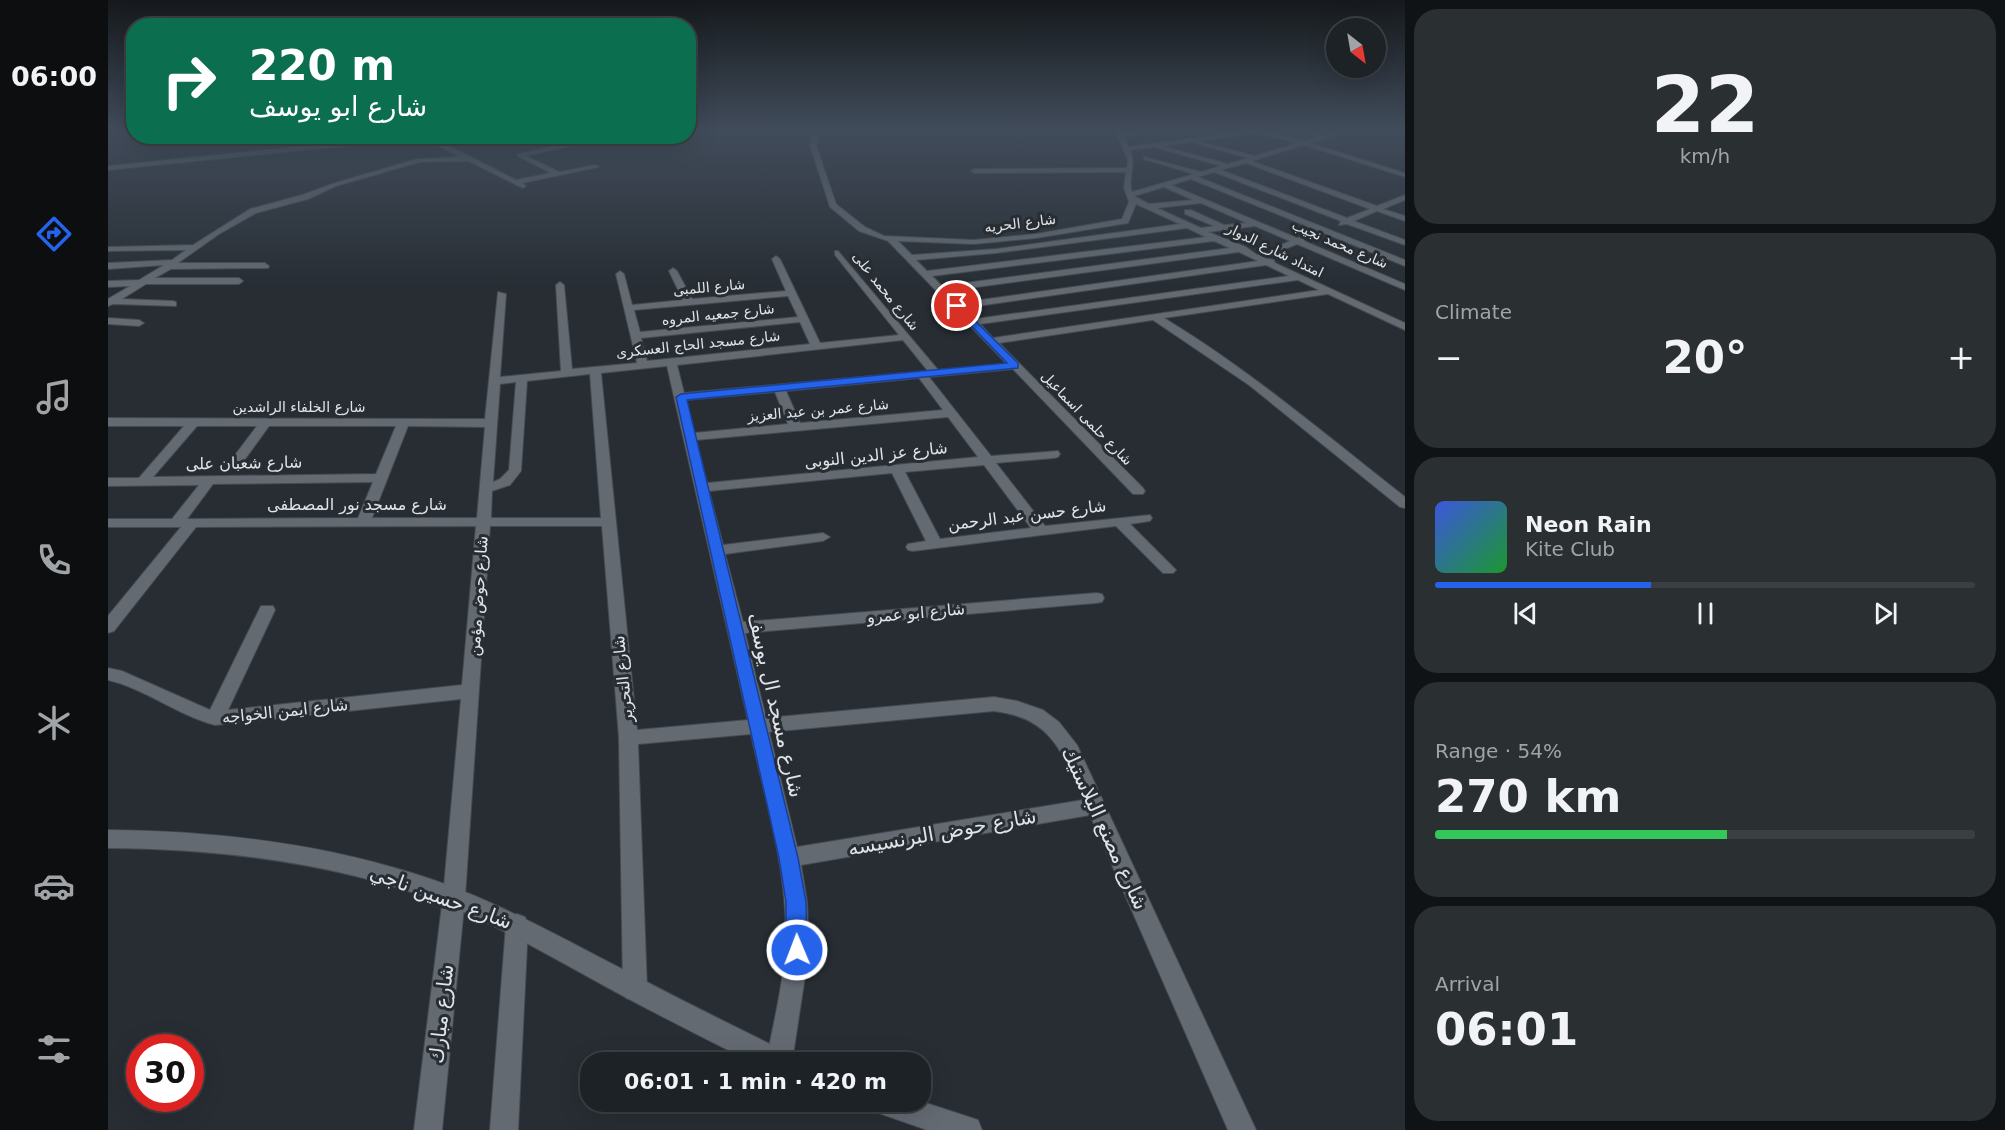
<!DOCTYPE html>
<meta charset="utf-8">
<style>
:root{--surface:#1d2226;--page:#2a2f32;--text:#f1f3f6;--muted:#a0a4a7;--line:#3b3f43;--accent:#2563eb}
body{margin:0;font-family:"DejaVu Sans","Noto Sans Arabic",sans-serif;background:var(--page);color:var(--text);height:100vh;display:flex;flex-direction:column;font-size:22px;white-space:nowrap}
*{box-sizing:border-box;margin:0}
p{font-size:20px;color:var(--muted)}
.icon{flex:none;width:33px;height:33px;fill:none;stroke:currentColor;stroke-width:2;stroke-linecap:round;stroke-linejoin:round}
.map{position:relative;flex:1;overflow:hidden}
.sheet{display:flex;flex-direction:column;gap:9px;padding:9px;background:#101315;width:600px}
.sheet>*{flex:none}
.banner{position:absolute;left:18px;top:18px;width:570px;height:126px;border-radius:24px;box-shadow:0 6px 24px #0002,0 0 0 2px var(--line);background:#0b6e4f;color:#fff;overflow:hidden}
.needle{width:39px;rotate:149deg}
.tools{position:absolute;left:1218px;top:18px;display:grid;gap:12px}
.tools a{display:grid;place-items:center;width:60px;height:60px;border-radius:50%;background:var(--surface);box-shadow:0 6px 24px #0002,0 0 0 2px var(--line);font-size:30px}
.speed{position:absolute;left:18px;top:1034px;display:flex;gap:12px;font-size:30px;font-weight:700;text-align:center}
.speed>*{display:grid;place-content:center;width:78px;height:78px;border-radius:50%;background:var(--surface);box-shadow:0 6px 24px #0002,0 0 0 2px var(--line);line-height:1}
.speed .limit{border:9px solid #d22;background:#fff;color:#111}
.pin{position:absolute;display:grid;place-items:center;width:51px;height:51px;color:#fff;margin:-26px;border:3px solid #fff;border-radius:50%;box-shadow:0 2px 6px #0007}
.me{position:absolute;width:66px;margin:-33px;rotate:359deg;stroke-linejoin:round;filter:drop-shadow(0 0 4px #0008)}
.turn{display:flex;align-items:center;gap:21px;height:126px;padding:0 24px;font-size:27px}
.turn .icon{width:78px;height:78px;stroke-width:2.5}
.turn b{display:block;font-size:42px;line-height:51px}
.big{font-size:45px;font-weight:700;line-height:1.1}
.sheet .tile{flex:1;display:flex;flex-direction:column;justify-content:center;gap:9px;min-width:0;padding:0 21px;border-radius:24px;background:var(--page)}
.sheet .dial{align-items:center;gap:0}
.dial b{font-size:78px;line-height:1}
.song{display:flex;align-items:center;gap:18px}
.cover{width:72px;height:72px;border-radius:9px;background:linear-gradient(135deg,hsl(230 70% 55%),hsl(130 70% 35%))}
.played{height:6px;border-radius:3px;background:linear-gradient(90deg,var(--accent) 40%,var(--line) 40%)}
.keys{display:flex;justify-content:space-around;direction:ltr}
.heat{display:flex;justify-content:space-between;align-items:center;font-size:33px;direction:ltr}
.charge{height:9px;border-radius:4px;background:linear-gradient(90deg,#34c759 54%,var(--line) 0)}
.trip{position:absolute;left:472px;top:1052px;width:351px;height:60px;border-radius:24px;background:var(--surface);box-shadow:0 6px 24px #0002,0 0 0 2px var(--line);font-weight:700;line-height:60px;text-align:center}
main{display:flex;flex:1;min-height:0}
.dock{display:flex;flex-direction:column;width:108px;justify-content:space-around;align-items:center;background:#0c0e0f;color:var(--muted)}
.dock .icon{width:42px;height:42px}
.dock .on{color:var(--accent)}
.dock b{font-size:27px;color:var(--text)}
.map>svg:first-child{display:block}
.lines{fill:none;stroke-linecap:round;stroke-linejoin:round}
.minor-casing{stroke:#454b50;stroke-width:2}
.tertiary-casing{stroke:#454b50;stroke-width:2}
.minor{fill:#636a71;fill-rule:evenodd}
.tertiary{fill:#636a71;fill-rule:evenodd}
.route{fill:#2563eb;stroke:#184099;stroke-width:1.5}
.labels{text-anchor:middle;dominant-baseline:central;stroke-width:6;stroke-linejoin:round;paint-order:stroke}
.far-street-label{font-size:14px;fill:#e0e4e8;stroke:#272d33}
.street-label{font-size:16px;fill:#e0e4e8;stroke:#272d33}
.near-street-label{font-size:20px;fill:#e0e4e8;stroke:#272d33}
</style>
<main>
<nav class="dock">
<b>06:00</b>
<svg class="icon on" aria-label="directions" viewBox="0 0 24 24"><path d="M12 3l9 9-9 9-9-9zM9 14v-3h6M13 9l2 2-2 2"/></svg>
<svg class="icon" aria-label="music" viewBox="0 0 24 24"><path d="M9 18V5l10-2v13"/><circle cx="6" cy="18" r="3"/><circle cx="16" cy="16" r="3"/></svg>
<svg class="icon" aria-label="phone" viewBox="0 0 24 24"><path d="M5 4h4l2 5-3 2q2 4 5 5l2-3 5 2v4C11 20 4 13 5 4z"/></svg>
<svg class="icon" aria-label="climate" viewBox="0 0 24 24"><path d="M12 3v18M4 7l16 10M4 17L20 7"/></svg>
<svg class="icon" aria-label="car" viewBox="0 0 24 24"><path d="M5 17H2v-5l4-1 3-4h7l3 4 3 1v5h-3M9 17h6M6 11h13"/><circle cx="7" cy="17" r="2"/><circle cx="17" cy="17" r="2"/></svg>
<svg class="icon" aria-label="filters" viewBox="0 0 24 24"><path d="M4 7h16M4 17h16"/><circle cx="9" cy="7" r="2"/><circle cx="15" cy="17" r="2"/></svg>
</nav>
<div class="map">
<svg width="1297" height="1130" viewBox="0 0 1297 1130">
<rect width="100%" height="100%" fill="#272d33"/>
<g class="lines">
<defs>
<path id="minor" d="M 700,130 L 706,130 L 710,139 L 708,145 L 728,204 L 757,227 L 776,236 L 866,240 L 928,234 L 1014,219 L 1021,202 L 1016,188 L 1018,172 L 866,173 L 863,171 L 866,169 L 1019,168 L 1020,160 L 1007,130 L 1013,130 L 1015,134 L 1065,130 L 1016,137 L 1020,147 L 1142,130 L 1152,130 L 1196,141 L 1212,137 L 1187,130 L 1218,135 L 1243,130 L 1202,143 L 1297,173 L 1297,177 L 1196,145 L 1144,161 L 1269,206 L 1297,195 L 1297,200 L 1275,209 L 1297,216 L 1297,221 L 1269,211 L 1246,221 L 1297,240 L 1297,245 L 1239,224 L 1231,225 L 1233,221 L 1106,172 L 1090,177 L 1297,260 L 1297,266 L 1083,179 L 1063,185 L 1189,238 L 1198,237 L 1196,241 L 1297,284 L 1297,290 L 1189,244 L 1156,258 L 1166,260 L 1167,263 L 1297,323 L 1297,330 L 1220,294 L 1056,318 C 1142,370 1218,435 1297,497 L 1297,508 L 1292,507 L 1141,385 L 1045,320 L 891,343 L 1035,488 L 1037,491 L 1035,494 L 1025,494 L 905,369 L 821,377 L 883,456 L 950,451 L 952,454 L 950,457 L 946,458 L 888,463 L 937,526 L 1042,515 L 1044,518 L 1042,521 L 1022,524 L 1068,570 L 1065,573 L 1055,573 L 1008,526 L 805,551 L 800,550 L 798,547 L 800,544 L 818,541 L 784,473 L 601,491 L 615,545 L 715,533 L 722,537 L 715,541 L 617,554 L 635,622 L 988,593 L 994,594 L 996,598 L 994,602 L 988,603 L 637,633 L 658,718 L 886,697 L 909,701 L 935,710 L 951,722 L 969,745 L 1148,1130 L 1120,1130 L 982,815 L 693,865 L 699,902 L 701,950 L 684,1062 L 658,1062 C 665,1025 675,987 677,949 C 682,877 658,804 643,734 L 530,744 L 539,989 L 536,998 L 527,1001 L 518,998 L 515,989 L 511,738 L 494,526 L 382,526 L 357,897 L 334,1130 L 306,1130 L 335,897 L 353,699 L 107,725 C 69,715 38,689 0,680 L 0,668 L 14,671 L 102,710 L 151,610 L 153,606 L 165,606 L 167,610 L 120,710 L 354,685 L 368,526 L 88,527 L 6,631 L 0,633 L 0,616 L 73,527 L 0,527 L 0,519 L 64,519 L 91,485 L 0,486 L 0,478 L 31,478 L 76,426 L 0,426 L 0,418 L 377,419 L 390,292 L 398,294 L 392,377 L 453,371 L 448,285 L 452,282 L 456,285 L 464,369 L 529,363 L 508,274 L 512,271 L 516,274 L 524,305 L 575,300 L 561,271 L 565,268 L 569,271 L 584,299 L 678,291 L 664,259 L 668,256 L 672,259 L 712,343 L 791,335 L 727,255 L 727,251 L 730,251 L 830,370 L 899,364 L 780,241 L 751,231 L 722,207 L 702,145 L 704,139 ZM 1149,133 L 1190,143 L 1147,156 L 1089,141 L 1086,143 L 1140,158 L 1120,164 L 1054,146 ZM 1048,147 L 1049,148 L 1113,166 L 1093,172 L 1036,157 L 1036,159 L 1086,174 L 1024,192 C 1019,178 1029,166 1022,150 ZM 1138,163 L 1262,209 L 1239,218 L 1113,170 ZM 1056,187 L 1085,200 L 1041,204 L 1026,196 ZM 1093,203 L 1139,223 L 1116,225 L 1083,210 L 1077,210 L 1077,214 L 1106,226 L 1093,228 L 1049,208 ZM 1028,204 L 1072,224 L 888,249 L 804,255 L 790,241 L 866,244 L 928,238 L 1020,223 ZM 1147,226 L 1182,241 L 1149,255 L 1138,247 L 1100,232 ZM 1079,228 L 1098,237 L 819,271 L 808,260 L 888,253 ZM 1106,241 L 1122,248 L 834,286 L 824,276 ZM 1131,252 L 1150,261 L 851,303 L 839,291 ZM 1158,265 L 1181,276 L 867,319 L 856,308 ZM 1190,280 L 1211,290 L 885,338 L 872,324 ZM 680,296 L 690,317 L 532,332 L 526,310 ZM 692,322 L 702,344 L 539,361 L 533,338 ZM 795,340 L 820,371 L 576,393 L 569,365 ZM 559,366 L 640,720 L 529,730 L 493,373 ZM 482,374 L 493,518 L 383,518 L 384,491 L 402,485 L 413,471 L 419,381 ZM 811,378 L 835,410 L 692,423 L 678,391 ZM 408,382 L 401,470 L 392,479 L 385,482 L 392,384 ZM 667,392 L 680,424 L 586,433 L 578,400 ZM 840,417 L 870,457 L 599,483 L 588,440 ZM 89,426 L 149,426 L 121,463 L 127,467 L 132,466 L 161,426 L 288,426 L 268,474 L 45,477 ZM 300,426 L 377,427 L 369,518 L 264,518 ZM 876,465 L 923,528 L 832,539 L 797,472 ZM 265,482 L 250,518 L 79,519 L 105,484 ZM 886,711 C 944,718 954,752 975,800 L 689,847 L 661,732 Z
M 297,136 L 322,136 L 408,180 L 443,173 L 410,156 L 410,154 L 492,136 L 506,136 L 418,156 L 451,172 L 488,165 L 491,167 L 414,183 L 418,186 L 415,188 L 360,161 L 312,162 L 228,186 L 200,199 L 148,213 L 111,234 L 70,263 L 157,263 L 161,266 L 160,268 L 63,269 L 47,278 L 131,278 L 135,281 L 131,284 L 38,284 L 14,299 L 65,301 L 68,302 L 68,306 L 5,304 L 0,306 L 0,299 L 22,286 L 0,287 L 0,281 L 31,280 L 56,265 L 0,269 L 0,263 L 64,260 L 78,250 L 0,251 L 0,247 L 85,245 L 142,209 L 194,195 L 224,184 L 309,159 L 352,157 L 315,138 L 0,170 L 0,166 Z
M 0,318 L 31,320 L 36,323 L 31,326 L 0,324 Z
M 409,914 L 417,917 L 420,925 L 410,1130 L 382,1130 L 398,925 L 401,917 Z"/>
<path id="tertiary" d="M 0,830 C 103,831 205,842 304,873 C 380,896 448,935 518,971 C 572,1000 626,1026 680,1053 L 684,1062 L 644,1062 C 594,1037 544,1012 495,985 C 445,958 395,928 342,906 C 233,863 116,849 0,848 Z
M 758,1101 L 812,1101 L 870,1120 L 874,1130 L 819,1130 L 762,1110 Z"/>
</defs>
<use href="#minor" class="minor-casing"/>
<use href="#tertiary" class="tertiary-casing"/>
<use href="#minor" class="minor"/>
<use href="#tertiary" class="tertiary"/>
</g>
<linearGradient id="sky" x2="0" y2="1"><stop stop-color="#15191c"/><stop offset="0.45" stop-color="#414c5b"/><stop offset="1" stop-color="#414c5b" stop-opacity="0"/></linearGradient>
<rect width="1297" height="288" fill="url(#sky)"/>
<path class="route" d="M 849,303 L 910,363 L 910,368 L 579,400 L 690,858 L 698,902 L 699,950 L 696,957 L 689,960 L 681,957 L 678,950 L 678,902 L 671,858 L 568,397 L 573,394 L 899,363 L 846,308 L 845,306 Z"/>
<g class="labels">
<g class="far-street-label">
<text transform="translate(912 223) rotate(-7)">شارع الحريه</text>
<text transform="translate(1232 244) rotate(23)">شارع محمد نجيب</text>
<text transform="translate(1167 250) rotate(26)">امتداد شارع الدوار</text>
<text transform="translate(601 287) rotate(-5)">شارع اللمبى</text>
<text transform="translate(778 291) rotate(51)">شارع محمد على</text>
<text transform="translate(610 314) rotate(-6)">شارع جمعيه المروه</text>
<text transform="translate(590 344) rotate(-6)">شارع مسجد الحاج العسكرى</text>
<text x="191" y="407">شارع الخلفاء الراشدين</text>
<text transform="translate(710 410) rotate(-5)">شارع عمر بن عبد العزيز</text>
<text transform="translate(979 418) rotate(46)">شارع حلمى اسماعيل</text>
</g>
<g class="street-label">
<text transform="translate(768 455) rotate(-6)">شارع عز الدين النوبى</text>
<text transform="translate(136 463) rotate(-1)">شارع شعبان على</text>
<text x="249" y="504">شارع مسجد نور المصطفى</text>
<text transform="translate(919 515) rotate(-7)">شارع حسن عبد الرحمن</text>
<text transform="translate(370 596) rotate(-86)">شارع حوض مؤمن</text>
<text transform="translate(808 613) rotate(-5)">شارع ابو عمرو</text>
<text transform="translate(515 679) rotate(-96)">شارع التحرير</text>
<text transform="translate(177 711) rotate(-6)">شارع ايمن الخواجه</text>
</g>
<g class="near-street-label">
<text transform="translate(668 705) rotate(77)">شارع مسجد ال يوسف</text>
<text transform="translate(997 828) rotate(65)">شارع مصنع البلاستيك</text>
<text transform="translate(834 832) rotate(-10)">شارع حوض البرنسيسه</text>
<text transform="translate(333 897) rotate(20)">شارع حسين ناجي</text>
<text transform="translate(333 1014) rotate(-84)">شارع مبارك</text>
</g>
</g>
</svg>
<div class="tools">
<a><svg class="needle" viewBox="-14 -14 28 28"><path d="M0-13l5 13h-10z" fill="#e53935"/><path d="M0 13l5-13h-10z" fill="#a0a4a7"/></svg></a>
</div>
<div class="speed"><div class="limit">30</div></div>
<div class="pin" style="left:849px;top:306px;background:#d93025"><svg class="icon" aria-label="arrive" viewBox="0 0 24 24"><path d="M6 21V4h12l-3 4 3 4H6"/></svg></div>
<svg class="me" style="left:689px;top:950px" viewBox="-20 -20 40 40"><circle r="17" fill="#2563eb" stroke="#fff" stroke-width="3"/><path d="M0-11L8 9 0 5-8 9z" fill="#fff"/></svg>
<div class="trip">06:01 · 1 min · 420 m</div>
<div class="banner">
<div class="turn"><svg class="icon" aria-label="right" viewBox="0 0 24 24"><path d="M7 20v-9h11M14 6l5 5-5 5"/></svg><div><b>220 m</b>شارع ابو يوسف</div></div>
</div>
</div>
<section class="sheet">
<div class="tile dial"><b>22</b><p>km/h</p></div>
<div class="tile"><p>Climate</p>
<div class="heat"><a>−</a><b class="big">20°</b><a>+</a></div>
</div>
<div class="tile">
<div class="song"><i class="cover"></i><div><b>Neon Rain</b><p>Kite Club</p></div></div>
<div class="played"></div>
<div class="keys"><svg class="icon" aria-label="previous" viewBox="0 0 24 24"><path d="M18 5L8 12l10 7zM5 5v14"/></svg><svg class="icon" aria-label="pause" viewBox="0 0 24 24"><path d="M8 5v14M16 5v14"/></svg><svg class="icon" aria-label="next" viewBox="0 0 24 24"><path d="M6 5l10 7-10 7zM19 5v14"/></svg></div>
</div>
<div class="tile"><p>Range · 54%</p><b class="big">270 km</b><div class="charge"></div></div>
<div class="tile"><p>Arrival</p><b class="big">06:01</b></div>
</section>
</main>
